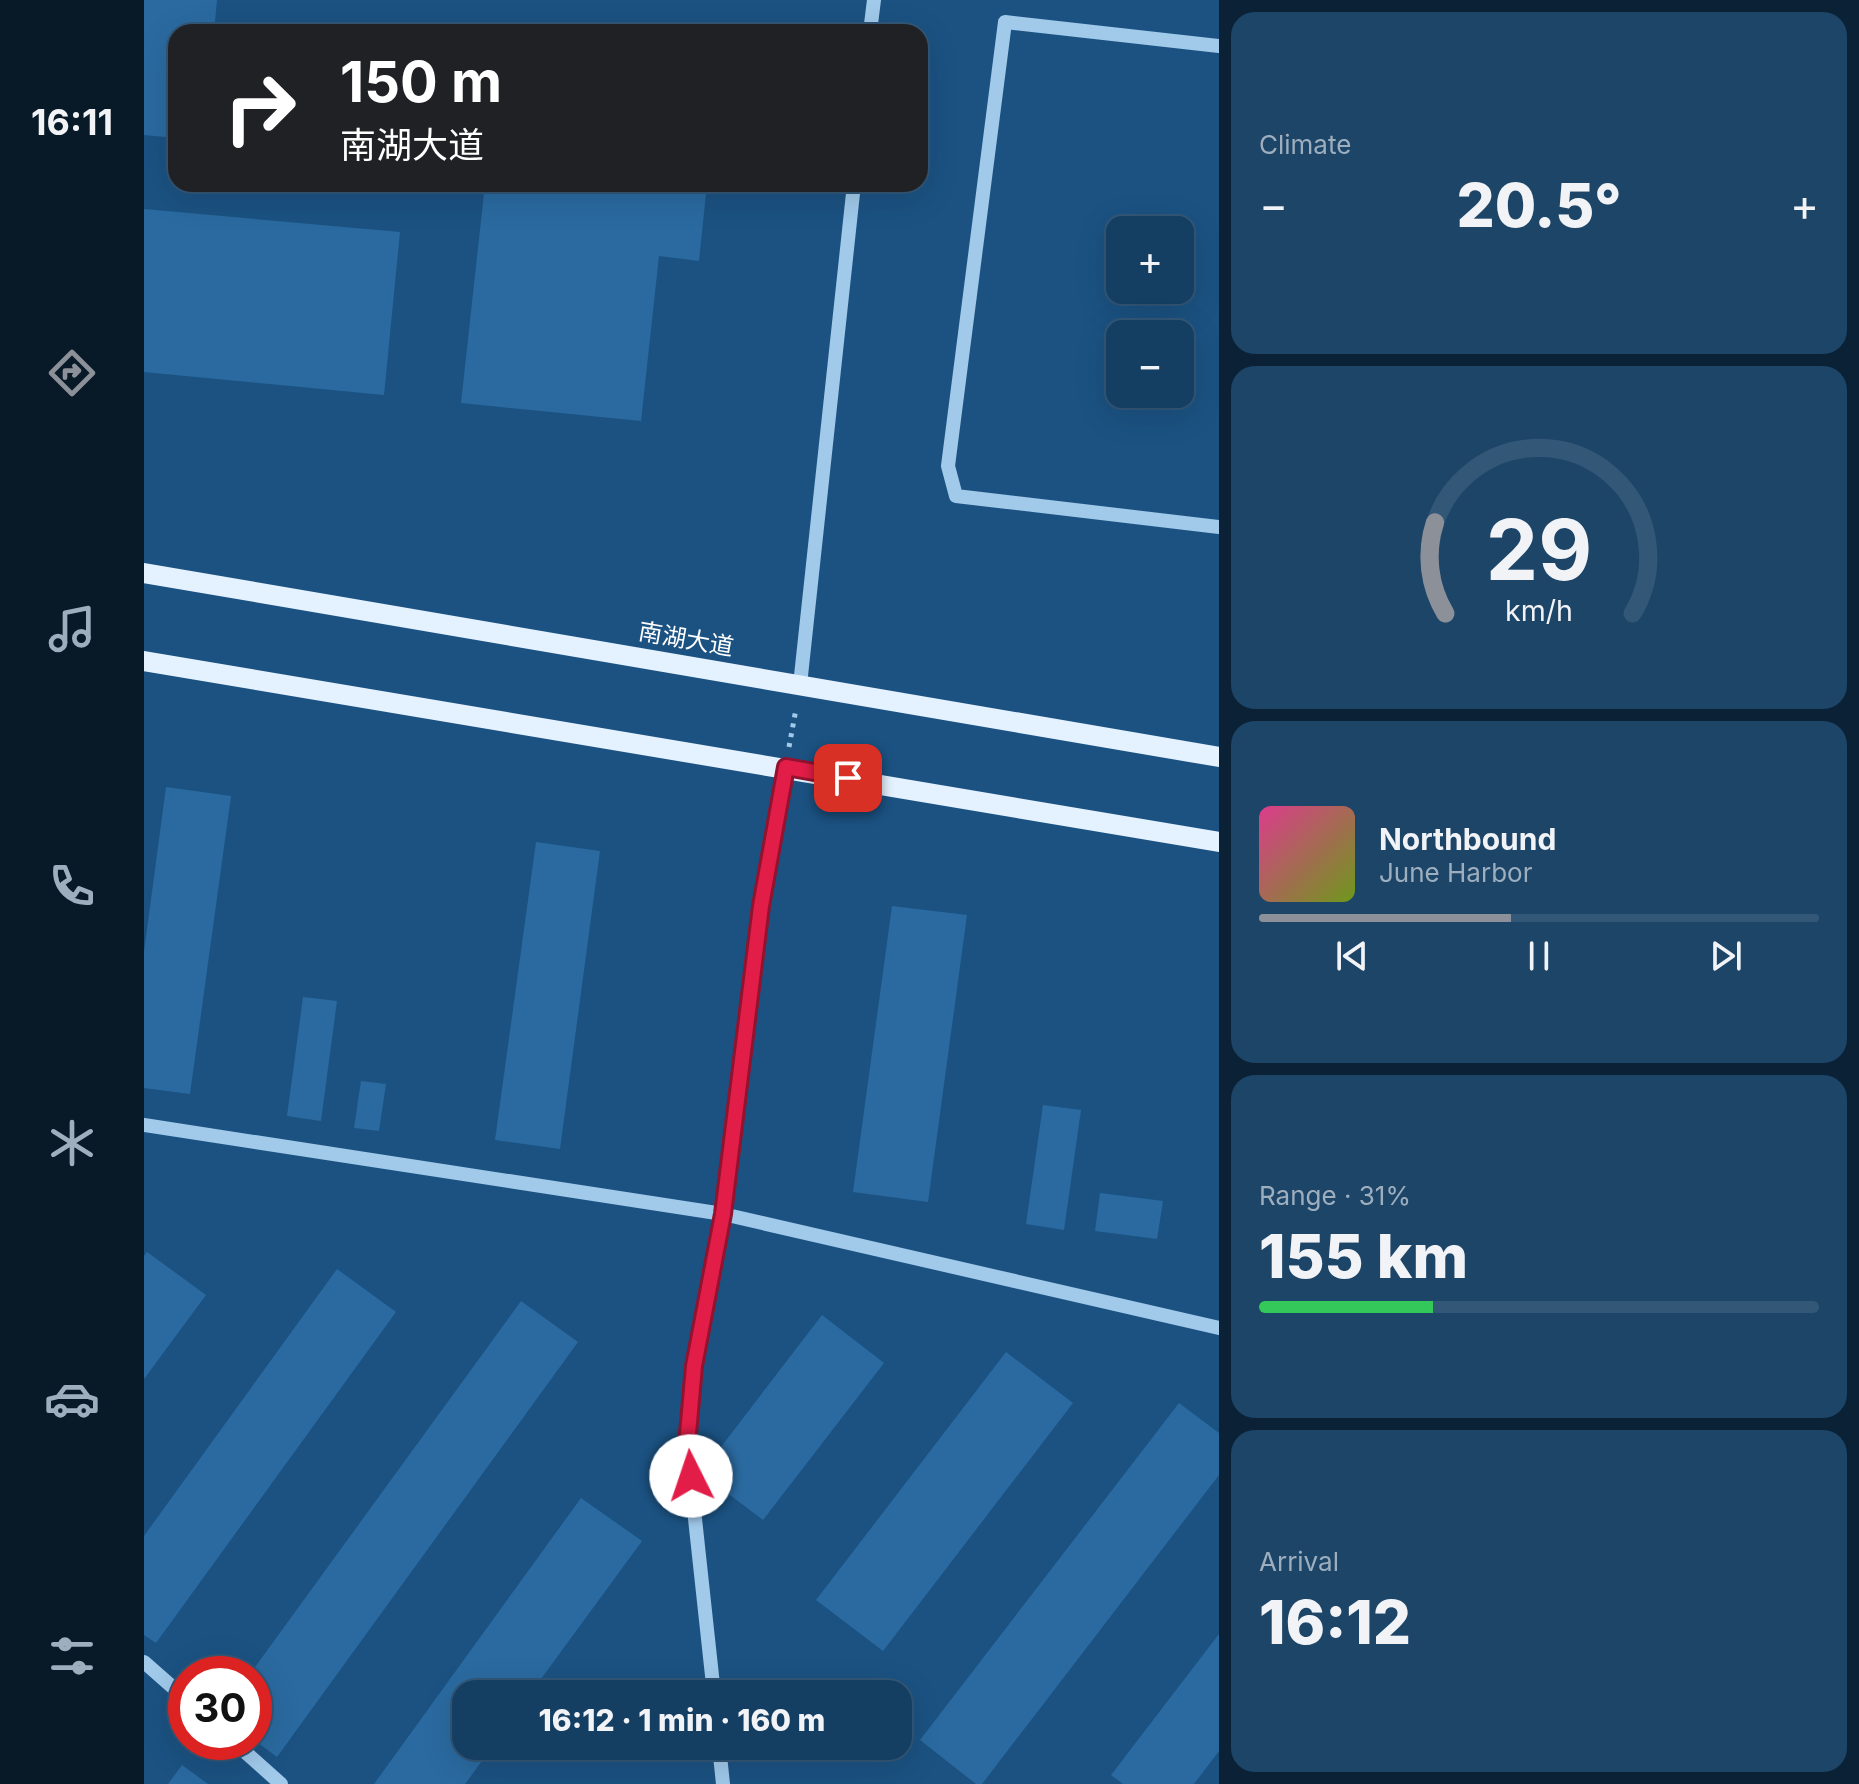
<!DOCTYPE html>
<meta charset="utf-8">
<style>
:root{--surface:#143e62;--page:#1d4568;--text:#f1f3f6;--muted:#9daebe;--line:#335777;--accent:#8c9099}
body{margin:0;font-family:Inter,"Noto Sans SC",sans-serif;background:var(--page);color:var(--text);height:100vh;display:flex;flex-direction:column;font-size:30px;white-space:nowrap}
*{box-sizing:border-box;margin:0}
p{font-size:26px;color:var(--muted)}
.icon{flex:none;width:44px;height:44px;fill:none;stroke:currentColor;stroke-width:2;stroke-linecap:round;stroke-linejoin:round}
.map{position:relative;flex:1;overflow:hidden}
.details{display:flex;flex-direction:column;gap:12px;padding:12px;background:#0b2236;width:640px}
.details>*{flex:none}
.guide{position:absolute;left:24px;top:24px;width:760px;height:168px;border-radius:24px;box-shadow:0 8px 32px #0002,0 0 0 2px var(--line);background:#202124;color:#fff;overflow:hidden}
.fabs{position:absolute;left:962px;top:216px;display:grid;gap:16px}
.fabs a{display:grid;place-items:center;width:88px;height:88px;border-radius:16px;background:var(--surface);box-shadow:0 8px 32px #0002,0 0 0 2px var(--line);font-size:40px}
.speed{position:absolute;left:24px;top:1656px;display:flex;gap:16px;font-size:40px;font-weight:700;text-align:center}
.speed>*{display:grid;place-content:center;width:104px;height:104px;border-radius:50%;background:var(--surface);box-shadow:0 8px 32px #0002,0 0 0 2px var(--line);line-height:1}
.speed .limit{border:12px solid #d22;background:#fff;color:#111}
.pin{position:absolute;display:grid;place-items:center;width:68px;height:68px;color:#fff;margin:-34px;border-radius:16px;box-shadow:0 4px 12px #0006}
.me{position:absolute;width:88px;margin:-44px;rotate:356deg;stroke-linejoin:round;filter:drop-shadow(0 0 6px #0008)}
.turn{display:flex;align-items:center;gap:28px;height:168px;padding:0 40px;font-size:36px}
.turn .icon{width:104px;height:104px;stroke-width:2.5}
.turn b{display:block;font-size:56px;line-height:68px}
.big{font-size:60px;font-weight:800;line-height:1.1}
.details .card{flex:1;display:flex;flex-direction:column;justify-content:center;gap:12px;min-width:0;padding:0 28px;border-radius:24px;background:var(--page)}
.details .dial{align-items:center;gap:0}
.dial svg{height:208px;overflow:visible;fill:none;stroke:var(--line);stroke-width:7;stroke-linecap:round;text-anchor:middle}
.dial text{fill:var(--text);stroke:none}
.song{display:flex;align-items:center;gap:24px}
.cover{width:96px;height:96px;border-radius:12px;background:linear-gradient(135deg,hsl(330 70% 55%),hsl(80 70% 35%))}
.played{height:8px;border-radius:4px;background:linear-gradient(90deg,var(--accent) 45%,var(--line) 45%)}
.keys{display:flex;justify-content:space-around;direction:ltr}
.heat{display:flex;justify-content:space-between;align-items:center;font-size:44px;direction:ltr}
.charge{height:12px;border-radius:6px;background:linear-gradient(90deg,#34c759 31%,var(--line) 0)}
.trip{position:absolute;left:308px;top:1680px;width:460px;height:80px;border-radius:24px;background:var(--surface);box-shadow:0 8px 32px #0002,0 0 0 2px var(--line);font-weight:800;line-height:80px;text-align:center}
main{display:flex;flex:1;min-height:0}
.dock{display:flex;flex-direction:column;width:144px;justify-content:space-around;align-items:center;background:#081927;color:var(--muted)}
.dock .icon{width:56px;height:56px}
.dock .active{color:var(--accent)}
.dock b{font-size:36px;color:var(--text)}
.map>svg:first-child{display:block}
.building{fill:#2a6aa0}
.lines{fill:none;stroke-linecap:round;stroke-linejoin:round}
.path{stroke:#a0c9ea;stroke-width:5;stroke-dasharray:4 6;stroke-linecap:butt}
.minor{stroke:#a0c9ea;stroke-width:14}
.major{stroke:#e4f1fe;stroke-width:20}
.route-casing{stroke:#92132f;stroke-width:20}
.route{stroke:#e11d48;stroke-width:14}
.labels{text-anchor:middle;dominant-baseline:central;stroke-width:8;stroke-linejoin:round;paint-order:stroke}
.street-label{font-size:24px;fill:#fff;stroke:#1b5282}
</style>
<main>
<nav class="dock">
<b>16:11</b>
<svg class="icon active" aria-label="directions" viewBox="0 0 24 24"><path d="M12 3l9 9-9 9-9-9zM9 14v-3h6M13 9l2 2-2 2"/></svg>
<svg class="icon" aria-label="music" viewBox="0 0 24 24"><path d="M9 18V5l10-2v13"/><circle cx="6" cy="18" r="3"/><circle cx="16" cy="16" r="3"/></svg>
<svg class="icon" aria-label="phone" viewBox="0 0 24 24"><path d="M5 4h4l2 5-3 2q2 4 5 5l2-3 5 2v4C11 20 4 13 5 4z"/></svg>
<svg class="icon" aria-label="climate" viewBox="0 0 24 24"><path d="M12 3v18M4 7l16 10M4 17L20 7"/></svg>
<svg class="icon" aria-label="car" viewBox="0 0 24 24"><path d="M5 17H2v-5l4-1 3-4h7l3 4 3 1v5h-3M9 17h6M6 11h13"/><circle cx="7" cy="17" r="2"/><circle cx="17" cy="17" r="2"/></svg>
<svg class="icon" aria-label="filters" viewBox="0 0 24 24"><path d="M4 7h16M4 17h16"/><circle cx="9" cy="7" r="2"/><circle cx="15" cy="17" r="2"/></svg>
</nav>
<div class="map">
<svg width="1075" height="1784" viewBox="0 0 1075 1784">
<rect width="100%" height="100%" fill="#1b5282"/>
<path class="building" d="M 0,0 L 73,0 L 70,32 L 32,32 L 32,138 L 0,135 Z
M 341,184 L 563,184 L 555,261 L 515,256 L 497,421 L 317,403 Z
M 0,209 L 256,232 L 240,395 L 0,372 Z
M 22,787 L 87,796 L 46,1094 L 0,1088 L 0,952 Z
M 392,842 L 456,851 L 416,1149 L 351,1140 Z
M 748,906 L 823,915 L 784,1202 L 709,1192 Z
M 159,997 L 193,1001 L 177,1121 L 143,1116 Z
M 217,1081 L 242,1084 L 235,1131 L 210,1128 Z
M 899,1105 L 937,1110 L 920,1230 L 882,1224 Z
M 956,1193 L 1019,1201 L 1013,1239 L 951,1231 Z
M 3,1252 L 62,1295 L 0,1379 L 0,1256 Z
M 193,1269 L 252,1312 L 12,1643 L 0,1635 L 0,1536 Z
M 377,1301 L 434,1342 L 133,1757 L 110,1740 L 110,1674 L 106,1674 Z
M 678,1315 L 740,1363 L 619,1520 L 557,1473 Z
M 862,1352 L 929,1403 L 739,1651 L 672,1600 Z
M 1035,1403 L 1075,1433 L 1075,1475 L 838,1784 L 832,1784 L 776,1740 Z
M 437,1498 L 498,1541 L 386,1694 L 322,1694 L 322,1746 L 349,1746 L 321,1784 L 230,1784 Z
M 1075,1634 L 1075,1751 L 1050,1784 L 979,1784 L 967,1775 Z
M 38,1765 L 64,1784 L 24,1784 Z"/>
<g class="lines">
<path class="path" d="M 645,747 L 652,709"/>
<path class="minor" d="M 726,32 L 730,0
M 1075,46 L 861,22 L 804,466 L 812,496 L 1075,527
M 656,685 L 710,184
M 0,1125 L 579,1214 L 1075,1328
M 0,1662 L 42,1699
M 570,1694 L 543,1445 L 550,1366 L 579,1214 L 617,906 L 642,767
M 90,1742 L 137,1784
M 575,1746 L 579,1784"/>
<path class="major" d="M 0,573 L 1075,757
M 0,661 L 1075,842"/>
</g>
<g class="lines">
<defs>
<path id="route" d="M 547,1476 L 543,1445 L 550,1366 L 579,1214 L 617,906 L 642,767 L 704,778"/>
</defs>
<use href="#route" class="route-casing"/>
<use href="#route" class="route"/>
</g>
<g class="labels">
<g class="street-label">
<text transform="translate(542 639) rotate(10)">南湖大道</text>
</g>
</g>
</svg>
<div class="fabs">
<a>+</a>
<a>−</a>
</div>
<div class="speed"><div class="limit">30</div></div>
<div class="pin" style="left:704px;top:778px;background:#d93025"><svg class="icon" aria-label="arrive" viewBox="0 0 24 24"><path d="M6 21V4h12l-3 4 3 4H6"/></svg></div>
<svg class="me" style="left:547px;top:1476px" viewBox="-20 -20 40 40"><circle r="19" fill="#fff"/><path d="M0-13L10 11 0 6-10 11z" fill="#e11d48"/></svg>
<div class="trip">16:12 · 1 min · 160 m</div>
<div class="guide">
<div class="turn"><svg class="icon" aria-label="right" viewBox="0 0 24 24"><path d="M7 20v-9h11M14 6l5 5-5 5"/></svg><div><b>150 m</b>南湖大道</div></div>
</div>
</div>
<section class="details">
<div class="card"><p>Climate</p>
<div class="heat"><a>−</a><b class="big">20.5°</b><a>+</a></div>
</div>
<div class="card dial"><svg viewBox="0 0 100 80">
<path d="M14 69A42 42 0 1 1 86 69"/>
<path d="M14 69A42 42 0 0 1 10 34" stroke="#8c9099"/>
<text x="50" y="56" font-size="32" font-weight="700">29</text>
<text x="50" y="72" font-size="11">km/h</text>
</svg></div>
<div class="card">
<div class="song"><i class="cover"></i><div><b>Northbound</b><p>June Harbor</p></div></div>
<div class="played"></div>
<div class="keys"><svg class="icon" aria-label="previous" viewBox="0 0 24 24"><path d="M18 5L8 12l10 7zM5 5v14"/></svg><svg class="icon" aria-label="pause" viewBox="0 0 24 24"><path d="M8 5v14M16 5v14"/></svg><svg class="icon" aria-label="next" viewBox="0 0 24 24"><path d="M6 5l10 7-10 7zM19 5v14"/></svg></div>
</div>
<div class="card"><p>Range · 31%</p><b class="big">155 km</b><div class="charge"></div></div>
<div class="card"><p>Arrival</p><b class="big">16:12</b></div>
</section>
</main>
